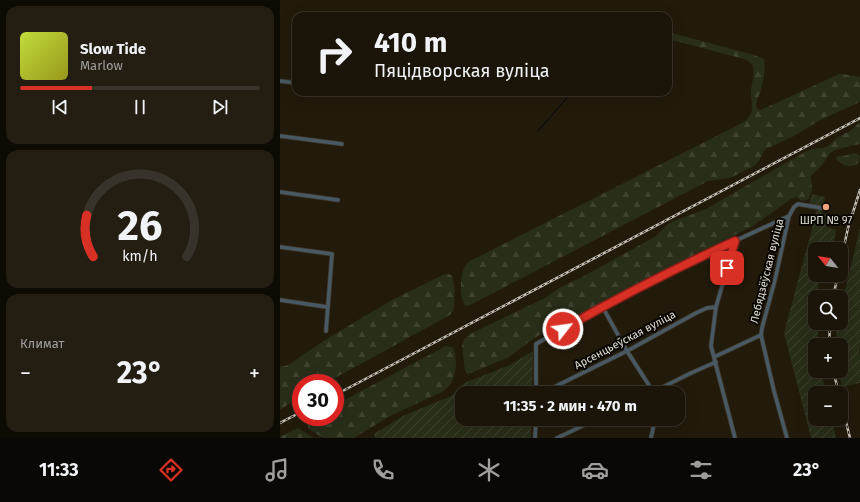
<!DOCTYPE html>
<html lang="ru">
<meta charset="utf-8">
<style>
:root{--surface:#1a1409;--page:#231d12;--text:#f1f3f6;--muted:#9f9e9c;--line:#38332a;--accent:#d93025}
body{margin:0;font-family:"Fira Sans",sans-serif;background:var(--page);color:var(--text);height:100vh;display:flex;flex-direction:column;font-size:15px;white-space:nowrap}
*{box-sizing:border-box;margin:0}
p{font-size:13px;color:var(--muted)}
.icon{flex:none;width:22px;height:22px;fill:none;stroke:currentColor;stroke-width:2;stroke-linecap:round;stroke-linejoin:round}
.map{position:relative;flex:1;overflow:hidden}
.drawer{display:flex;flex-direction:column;gap:6px;padding:6px;background:#0e0b05;width:280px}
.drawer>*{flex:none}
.top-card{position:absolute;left:12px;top:12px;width:380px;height:84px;border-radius:12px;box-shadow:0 4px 16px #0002,0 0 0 1px var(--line);background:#1a1409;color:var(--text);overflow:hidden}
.needle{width:26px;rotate:300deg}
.tools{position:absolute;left:528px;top:242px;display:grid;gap:8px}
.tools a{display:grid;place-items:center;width:40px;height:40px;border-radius:8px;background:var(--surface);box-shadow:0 4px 16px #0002,0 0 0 1px var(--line);font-size:20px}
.speed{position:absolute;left:12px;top:374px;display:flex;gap:8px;font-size:20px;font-weight:700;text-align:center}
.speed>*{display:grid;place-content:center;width:52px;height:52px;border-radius:50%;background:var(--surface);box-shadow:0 4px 16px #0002,0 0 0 1px var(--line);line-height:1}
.speed .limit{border:6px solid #d22;background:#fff;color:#111}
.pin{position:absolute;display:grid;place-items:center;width:34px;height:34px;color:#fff;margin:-17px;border-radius:8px;box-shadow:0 2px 6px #0006}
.me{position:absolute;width:44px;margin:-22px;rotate:60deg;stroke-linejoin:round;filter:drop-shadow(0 0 3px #0008)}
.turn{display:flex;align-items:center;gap:14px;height:84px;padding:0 16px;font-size:18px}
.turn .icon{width:52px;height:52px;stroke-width:2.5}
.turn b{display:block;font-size:28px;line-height:34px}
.big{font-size:30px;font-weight:700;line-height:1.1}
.drawer .card{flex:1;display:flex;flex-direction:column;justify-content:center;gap:6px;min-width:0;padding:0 14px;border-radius:12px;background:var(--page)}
.drawer .dial{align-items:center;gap:0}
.dial svg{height:104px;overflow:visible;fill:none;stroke:var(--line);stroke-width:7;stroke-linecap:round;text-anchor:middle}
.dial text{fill:var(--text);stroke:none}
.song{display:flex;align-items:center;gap:12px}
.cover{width:48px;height:48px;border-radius:6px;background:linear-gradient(135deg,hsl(70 70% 55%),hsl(60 70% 35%))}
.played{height:4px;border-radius:2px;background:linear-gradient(90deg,var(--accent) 30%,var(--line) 30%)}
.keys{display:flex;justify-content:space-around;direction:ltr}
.heat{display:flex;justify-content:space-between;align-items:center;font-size:22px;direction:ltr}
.trip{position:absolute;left:175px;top:386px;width:230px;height:40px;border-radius:12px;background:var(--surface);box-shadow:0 4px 16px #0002,0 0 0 1px var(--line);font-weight:700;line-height:40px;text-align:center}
.tab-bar{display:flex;height:64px;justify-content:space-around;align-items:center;background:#0a0804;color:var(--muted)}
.tab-bar .icon{width:28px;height:28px}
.tab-bar .current{color:var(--accent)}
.tab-bar b{font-size:18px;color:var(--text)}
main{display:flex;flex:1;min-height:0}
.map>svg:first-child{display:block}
.forest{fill:url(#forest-firs)}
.cemetery{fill:url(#cemetery-stones)}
.garden{fill:url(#garden-furrows)}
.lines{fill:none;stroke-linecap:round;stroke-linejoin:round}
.stream{stroke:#00080d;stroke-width:1}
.minor-casing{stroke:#3d3628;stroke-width:5}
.minor{stroke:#485963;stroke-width:3.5}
.rail-casing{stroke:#c6c1b6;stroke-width:2.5}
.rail{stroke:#090602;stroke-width:1;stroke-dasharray:3;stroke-linecap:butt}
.route-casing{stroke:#8d1f18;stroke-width:10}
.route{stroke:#d93025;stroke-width:7}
.poi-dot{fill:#f1a27b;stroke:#090602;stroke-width:1.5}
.labels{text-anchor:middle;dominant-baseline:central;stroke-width:4;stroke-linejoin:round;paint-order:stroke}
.poi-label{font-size:11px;fill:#e1dcd2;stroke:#090602}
.street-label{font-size:11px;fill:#e1dcd2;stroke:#090602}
</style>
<main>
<section class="drawer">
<div class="card">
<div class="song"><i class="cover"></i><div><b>Slow Tide</b><p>Marlow</p></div></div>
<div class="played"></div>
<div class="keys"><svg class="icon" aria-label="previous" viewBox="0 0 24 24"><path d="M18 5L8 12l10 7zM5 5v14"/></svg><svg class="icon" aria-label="pause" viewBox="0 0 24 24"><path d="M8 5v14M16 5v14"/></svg><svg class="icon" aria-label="next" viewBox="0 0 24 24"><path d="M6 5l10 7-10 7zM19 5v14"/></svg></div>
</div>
<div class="card dial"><svg viewBox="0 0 100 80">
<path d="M14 69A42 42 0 1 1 86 69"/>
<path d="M14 69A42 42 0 0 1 9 37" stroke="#d93025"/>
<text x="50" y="56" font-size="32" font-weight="700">26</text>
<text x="50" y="72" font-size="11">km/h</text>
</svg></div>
<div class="card"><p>Климат</p>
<div class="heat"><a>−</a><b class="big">23°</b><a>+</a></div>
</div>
</section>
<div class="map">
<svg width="580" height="438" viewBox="0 0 580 438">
<defs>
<pattern id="forest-firs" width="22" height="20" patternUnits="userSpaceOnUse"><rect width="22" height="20" fill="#292e19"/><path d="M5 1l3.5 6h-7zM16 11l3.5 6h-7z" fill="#3e422f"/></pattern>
<pattern id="cemetery-stones" width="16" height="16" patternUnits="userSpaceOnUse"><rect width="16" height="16" fill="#292e19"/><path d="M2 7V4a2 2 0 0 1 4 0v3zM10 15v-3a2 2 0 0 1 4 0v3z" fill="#3e422f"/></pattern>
<pattern id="garden-furrows" width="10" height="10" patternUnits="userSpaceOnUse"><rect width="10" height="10" fill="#292e19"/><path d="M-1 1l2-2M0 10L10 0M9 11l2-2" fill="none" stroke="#3e422f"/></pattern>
</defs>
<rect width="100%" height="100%" fill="#221b0c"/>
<path class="forest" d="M 388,32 L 474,55 L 484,59 C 486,67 483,82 481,90 C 479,96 475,102 477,109 L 481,110 L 483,109 L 559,74 L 562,74 L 580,77 L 580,102 L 540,120 L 514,136 L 486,149 L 483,153 L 479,161 L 474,166 L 450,178 L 433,180 L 428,181 L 190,305 L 186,306 C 179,299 180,276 184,268 C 185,265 188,263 190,261 L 464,122 C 477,112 470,102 471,89 C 472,83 475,74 473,67 C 472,63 468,61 464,59 L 388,39 Z
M 580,122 L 580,144 L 558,149 L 550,153 L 542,165 L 531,176 L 531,179 L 532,189 L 529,198 L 527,200 L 522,201 L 516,197 L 511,199 L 473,226 L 392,266 L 263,333 L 250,341 L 229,357 L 191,373 L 187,374 L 185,371 L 182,345 L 184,339 L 190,334 L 265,298 L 279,288 L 302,277 L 371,239 L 376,236 L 388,224 L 394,221 L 426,209 L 523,153 L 532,149 L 543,148 L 548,146 L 558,137 L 570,131 Z
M 574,153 L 578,154 L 580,156 L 579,162 C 573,169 562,166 556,159 L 558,156 L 564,156 Z
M 165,274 C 167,274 169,274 171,275 C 175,278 175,302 174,307 C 174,310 172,313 170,315 L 46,383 L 21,383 L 21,396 L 0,410 L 0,367 L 5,366 L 8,365 L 42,342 L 80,319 L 112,300 Z
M 166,346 L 172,347 L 174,350 L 175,353 L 176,367 L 173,379 L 170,385 L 162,392 L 110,416 L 74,438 L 43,438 L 30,430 L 28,428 L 28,422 L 33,417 L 55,417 L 55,405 Z"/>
<path class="cemetery" d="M 18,428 L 34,438 L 0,438 L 0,437 Z"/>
<path class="garden" d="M 532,194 L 545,197 L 542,213 L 550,216 L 546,227 L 556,230 L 553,246 L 550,246 L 549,249 L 535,249 L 535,275 L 541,275 L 538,286 L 538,297 L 535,297 L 535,323 L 538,323 L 538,345 L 535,345 L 535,371 L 541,371 L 546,393 L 535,393 L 535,419 L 552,419 L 556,438 L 531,438 L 504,333 L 537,210 L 528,209 Z
M 580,228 L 580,346 L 579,351 L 580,357 L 580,383 L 562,387 L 559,371 L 561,371 L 561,345 L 555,344 L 558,323 L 561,323 L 561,308 Z
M 253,351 L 252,393 L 182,393 L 182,419 L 251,419 L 251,438 L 95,438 L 94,434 L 123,416 L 171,396 L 184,383 L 230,365 Z"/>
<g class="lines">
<path class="stream" d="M 258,131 L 287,98"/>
<defs>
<path id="minor" d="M 0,81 L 16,83
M 0,136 L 62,144
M 0,192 L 58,200
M 455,241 L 436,307 L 431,346 L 455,438
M 0,247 L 52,254 L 46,331
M 0,300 L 47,307
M 322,306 L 347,351 L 374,393
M 434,357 L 481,335
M 256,393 L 256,344 L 322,306 L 396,268 L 509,216
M 262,393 L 347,351 L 416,313 L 427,308 L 436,307
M 371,393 L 411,373 L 436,362
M 255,438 L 256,419
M 277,438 L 317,419
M 371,438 L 375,419
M 507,438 L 494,391 L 481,335 L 482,328 L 495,280 L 509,216 L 514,207 L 518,204 L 542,208"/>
</defs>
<use href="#minor" class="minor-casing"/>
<use href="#minor" class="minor"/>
<defs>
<path id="rail" d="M 561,260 L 568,228 L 580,190
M 553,297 L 558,275
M 549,345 L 550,323
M 553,371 L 559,393
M 55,395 L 580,118
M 561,402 L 570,438
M 0,423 L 21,412"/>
</defs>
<use href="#rail" class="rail-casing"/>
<use href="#rail" class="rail"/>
</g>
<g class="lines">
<defs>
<path id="route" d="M 283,329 C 339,297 396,268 455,241 L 447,268"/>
</defs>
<use href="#route" class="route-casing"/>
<use href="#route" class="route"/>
</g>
<circle class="poi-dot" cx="546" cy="207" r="4"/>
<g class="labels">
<g class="poi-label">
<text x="546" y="220">ШРП № 97</text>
</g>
<g class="street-label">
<text transform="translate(487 271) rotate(-76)">Лебядзёўская вуліца</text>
<text transform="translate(345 340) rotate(-28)">Арсенцьеўская вуліца</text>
</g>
</g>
</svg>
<div class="tools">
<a><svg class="needle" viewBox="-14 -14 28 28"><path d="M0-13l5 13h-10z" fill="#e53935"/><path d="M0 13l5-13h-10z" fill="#9f9e9c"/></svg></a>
<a><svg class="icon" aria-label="search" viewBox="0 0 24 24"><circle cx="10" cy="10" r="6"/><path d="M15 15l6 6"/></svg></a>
<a>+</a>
<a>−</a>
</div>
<div class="speed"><div class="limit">30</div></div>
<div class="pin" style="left:447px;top:268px;background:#d93025"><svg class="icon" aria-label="arrive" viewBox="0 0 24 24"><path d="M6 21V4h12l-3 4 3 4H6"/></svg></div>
<svg class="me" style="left:283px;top:329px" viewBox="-20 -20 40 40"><circle r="17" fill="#d93025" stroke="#fff" stroke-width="3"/><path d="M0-11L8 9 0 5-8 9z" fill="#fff"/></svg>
<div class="trip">11:35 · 2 мин · 470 m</div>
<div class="top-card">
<div class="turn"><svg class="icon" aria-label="right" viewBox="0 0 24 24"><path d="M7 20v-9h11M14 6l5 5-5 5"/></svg><div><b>410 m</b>Пяцідворская вуліца</div></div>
</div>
</div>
</main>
<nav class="tab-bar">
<b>11:33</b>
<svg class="icon current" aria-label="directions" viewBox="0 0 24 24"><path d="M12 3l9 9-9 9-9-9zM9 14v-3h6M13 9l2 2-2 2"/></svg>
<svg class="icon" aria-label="music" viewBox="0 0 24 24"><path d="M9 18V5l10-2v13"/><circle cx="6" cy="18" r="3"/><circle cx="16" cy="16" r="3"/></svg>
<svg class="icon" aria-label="phone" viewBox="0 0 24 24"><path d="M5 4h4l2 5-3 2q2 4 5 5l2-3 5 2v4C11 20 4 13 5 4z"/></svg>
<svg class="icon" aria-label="climate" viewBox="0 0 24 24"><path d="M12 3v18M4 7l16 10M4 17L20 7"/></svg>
<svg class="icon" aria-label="car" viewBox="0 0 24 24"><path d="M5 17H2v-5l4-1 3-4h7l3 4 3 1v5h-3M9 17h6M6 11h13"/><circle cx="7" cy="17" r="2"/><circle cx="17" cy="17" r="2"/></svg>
<svg class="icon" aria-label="filters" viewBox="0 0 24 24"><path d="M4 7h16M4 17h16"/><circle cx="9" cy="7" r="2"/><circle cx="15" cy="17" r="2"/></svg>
<b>23°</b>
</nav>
